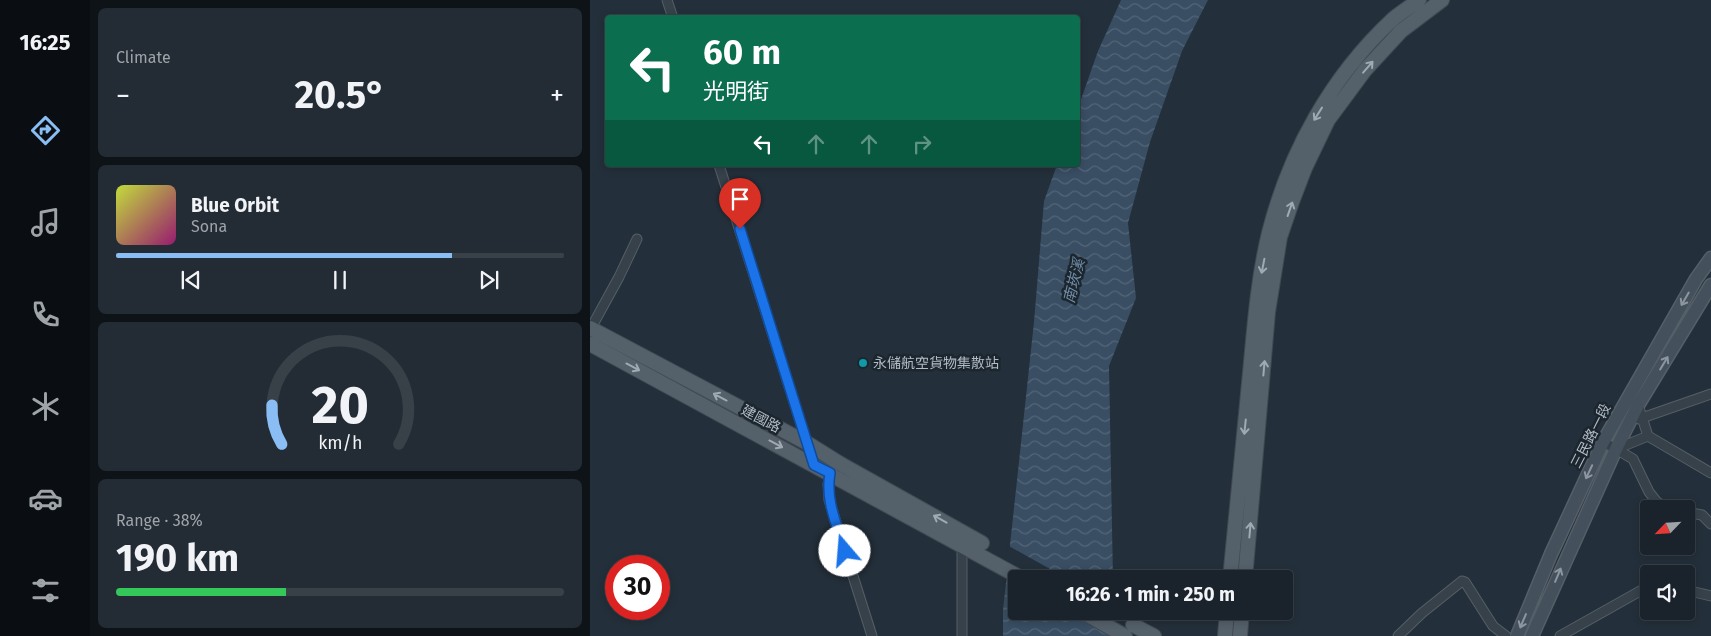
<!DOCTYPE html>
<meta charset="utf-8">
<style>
:root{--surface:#1a232c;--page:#232b34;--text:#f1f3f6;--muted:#9fa4a9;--line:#384048;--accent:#89bdf4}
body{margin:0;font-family:"Fira Sans","Noto Sans TC",sans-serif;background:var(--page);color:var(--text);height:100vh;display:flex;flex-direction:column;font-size:19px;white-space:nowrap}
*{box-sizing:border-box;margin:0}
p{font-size:16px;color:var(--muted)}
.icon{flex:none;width:28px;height:28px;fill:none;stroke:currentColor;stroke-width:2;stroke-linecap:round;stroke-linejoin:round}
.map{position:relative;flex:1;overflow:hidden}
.drawer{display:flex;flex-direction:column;gap:8px;padding:8px;background:#0e1318;width:500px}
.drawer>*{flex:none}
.top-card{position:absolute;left:15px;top:15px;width:475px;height:152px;border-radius:5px;box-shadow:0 2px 8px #0003,0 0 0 1px var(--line);background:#0b6e4f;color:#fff;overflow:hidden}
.needle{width:32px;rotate:245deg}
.tools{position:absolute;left:1050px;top:500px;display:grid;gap:10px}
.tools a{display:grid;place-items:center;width:55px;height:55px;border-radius:5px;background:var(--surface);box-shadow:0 2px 8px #0003,0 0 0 1px var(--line);font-size:25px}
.speed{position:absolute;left:15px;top:555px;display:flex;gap:10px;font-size:25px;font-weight:700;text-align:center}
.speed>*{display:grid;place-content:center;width:65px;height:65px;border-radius:50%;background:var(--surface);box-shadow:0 2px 8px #0003,0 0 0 1px var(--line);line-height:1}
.speed .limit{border:8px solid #d22;background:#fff;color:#111}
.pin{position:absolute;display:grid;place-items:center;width:42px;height:42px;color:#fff;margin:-51px -21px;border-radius:50% 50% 50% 0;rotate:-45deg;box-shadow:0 0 5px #0007}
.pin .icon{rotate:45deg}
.me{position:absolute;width:55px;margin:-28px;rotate:342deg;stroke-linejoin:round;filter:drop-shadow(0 0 4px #0008)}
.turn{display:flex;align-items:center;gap:18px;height:105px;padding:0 15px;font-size:22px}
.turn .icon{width:65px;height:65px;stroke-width:2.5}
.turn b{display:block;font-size:35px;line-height:42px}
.lanes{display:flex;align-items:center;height:48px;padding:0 15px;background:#0003;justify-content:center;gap:25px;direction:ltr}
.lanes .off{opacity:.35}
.big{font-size:38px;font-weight:700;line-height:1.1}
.drawer .widget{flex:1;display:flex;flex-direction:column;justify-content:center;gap:8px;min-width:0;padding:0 18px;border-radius:8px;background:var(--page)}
.drawer .dial{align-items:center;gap:0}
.dial svg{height:130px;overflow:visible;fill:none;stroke:var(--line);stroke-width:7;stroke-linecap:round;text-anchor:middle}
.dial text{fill:var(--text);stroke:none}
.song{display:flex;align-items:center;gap:15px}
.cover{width:60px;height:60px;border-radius:8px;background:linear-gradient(135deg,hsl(70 70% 55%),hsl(320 70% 35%))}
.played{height:5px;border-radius:2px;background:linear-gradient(90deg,var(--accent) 75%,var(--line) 75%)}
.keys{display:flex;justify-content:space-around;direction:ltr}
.heat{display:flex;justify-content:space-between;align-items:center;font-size:28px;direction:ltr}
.charge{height:8px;border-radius:4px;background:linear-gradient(90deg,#34c759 38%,var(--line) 0)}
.trip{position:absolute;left:418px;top:570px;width:285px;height:50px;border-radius:5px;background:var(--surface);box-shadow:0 2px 8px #0003,0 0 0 1px var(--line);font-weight:700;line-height:50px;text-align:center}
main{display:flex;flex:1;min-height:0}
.tab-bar{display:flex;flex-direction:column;width:90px;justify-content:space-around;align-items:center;background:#0a0e12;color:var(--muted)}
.tab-bar .icon{width:35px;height:35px}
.tab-bar .current{color:var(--accent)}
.tab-bar b{font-size:22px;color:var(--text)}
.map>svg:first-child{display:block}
.water{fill:url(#water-waves)}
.pier{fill:#232f3a}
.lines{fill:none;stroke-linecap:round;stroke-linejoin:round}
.street-casing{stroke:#555f68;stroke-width:11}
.secondary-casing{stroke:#555f68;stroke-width:15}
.primary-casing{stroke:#404a53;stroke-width:16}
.street{stroke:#36414a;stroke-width:9}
.secondary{stroke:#45505d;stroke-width:12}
.primary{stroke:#54606a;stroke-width:14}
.oneway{stroke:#9faab4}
.oneway2{stroke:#8c96a1}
.route-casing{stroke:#114b97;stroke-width:12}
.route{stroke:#1a73e8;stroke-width:9}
.culture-dot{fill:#0f9aa8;stroke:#1c262f;stroke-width:2}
.labels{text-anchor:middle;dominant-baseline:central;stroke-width:5;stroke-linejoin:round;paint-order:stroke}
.poi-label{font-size:14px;fill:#b2bcc6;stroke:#1c262f;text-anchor:start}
.street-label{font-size:14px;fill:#b2bcc6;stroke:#1c262f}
.water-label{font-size:15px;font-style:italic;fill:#738fa9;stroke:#1c262f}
</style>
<main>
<nav class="tab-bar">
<b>16:25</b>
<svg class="icon current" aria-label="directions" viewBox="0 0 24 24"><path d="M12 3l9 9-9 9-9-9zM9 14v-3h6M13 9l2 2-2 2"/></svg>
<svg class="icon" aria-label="music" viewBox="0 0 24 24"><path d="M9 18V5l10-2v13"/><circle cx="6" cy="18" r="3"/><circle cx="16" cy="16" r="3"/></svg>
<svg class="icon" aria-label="phone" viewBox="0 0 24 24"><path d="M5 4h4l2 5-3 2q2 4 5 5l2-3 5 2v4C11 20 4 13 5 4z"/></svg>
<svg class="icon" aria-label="climate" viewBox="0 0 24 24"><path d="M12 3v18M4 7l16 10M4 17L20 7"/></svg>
<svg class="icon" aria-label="car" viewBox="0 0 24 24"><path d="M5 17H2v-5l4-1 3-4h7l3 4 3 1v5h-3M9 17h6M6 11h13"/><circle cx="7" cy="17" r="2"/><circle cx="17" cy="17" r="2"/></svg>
<svg class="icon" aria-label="filters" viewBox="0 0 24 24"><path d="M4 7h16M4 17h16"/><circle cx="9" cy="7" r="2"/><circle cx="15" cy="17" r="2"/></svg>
</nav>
<section class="drawer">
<div class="widget"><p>Climate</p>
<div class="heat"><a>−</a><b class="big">20.5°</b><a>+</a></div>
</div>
<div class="widget">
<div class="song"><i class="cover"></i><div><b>Blue Orbit</b><p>Sona</p></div></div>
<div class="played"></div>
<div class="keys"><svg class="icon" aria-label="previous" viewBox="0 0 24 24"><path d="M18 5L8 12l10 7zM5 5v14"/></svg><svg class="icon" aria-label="pause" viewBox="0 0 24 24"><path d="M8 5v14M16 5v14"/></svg><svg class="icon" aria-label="next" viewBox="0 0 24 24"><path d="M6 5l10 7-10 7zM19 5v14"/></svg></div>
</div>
<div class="widget dial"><svg viewBox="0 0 100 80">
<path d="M14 69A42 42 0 1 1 86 69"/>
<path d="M14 69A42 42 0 0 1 8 45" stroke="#89bdf4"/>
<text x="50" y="56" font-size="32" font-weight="700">20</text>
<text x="50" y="72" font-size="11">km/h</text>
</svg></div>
<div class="widget"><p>Range · 38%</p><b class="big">190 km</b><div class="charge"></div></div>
</section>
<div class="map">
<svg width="1121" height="636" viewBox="0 0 1121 636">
<defs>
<pattern id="water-waves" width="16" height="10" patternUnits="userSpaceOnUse" patternTransform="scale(1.25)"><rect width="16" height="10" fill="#394e63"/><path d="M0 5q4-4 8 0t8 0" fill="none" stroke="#536678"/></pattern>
</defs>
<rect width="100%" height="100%" fill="#232f3a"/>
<path class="water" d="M 531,0 L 618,0 L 592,51 L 560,142 L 538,223 L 546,298 L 519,366 L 523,579 L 426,579 L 426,611 L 523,611 L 524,636 L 413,636 L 413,610 L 444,322 L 454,201 L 467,165 L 488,165 L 488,108 L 508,51 Z"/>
<path class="pier" d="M 417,545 L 478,579 L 426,579 L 426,583 L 414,577 Z"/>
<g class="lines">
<defs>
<path id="street" d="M 77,0 L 83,18
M 129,165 L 224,465
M 1,328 L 29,277 L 47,239
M 1048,405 L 1058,436 L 1121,473
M 1049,419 L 1121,394
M 1013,442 L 1026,449 L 1058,436
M 1026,449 L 1043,459 L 1059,492 L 1067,502 L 1079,509
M 240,473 L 238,484 L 239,500 L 282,636
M 1096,512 L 1112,515 L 1121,524
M 372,545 L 372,636
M 1096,590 L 1121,596
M 808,636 L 832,613 L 872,581 L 875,582 L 903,626 L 916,636
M 970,636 L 1059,586"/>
<path id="secondary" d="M 927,636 L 961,554 L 1013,442 L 1106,279 L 1121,258
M 942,636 L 1026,449 L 1048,405 L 1121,285"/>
<path id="primary" d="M 0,328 L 217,443 L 249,463 L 392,543
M 0,344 L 433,579
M 640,579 C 646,514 653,448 659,383 C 664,333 667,282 679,233 C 699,153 741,77 802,20 C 810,13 820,7 829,0
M 655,579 L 678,312 L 690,237 L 702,202 L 715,168 L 738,120 L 775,70 L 811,31 L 852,0
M 491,611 L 535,636
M 543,625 L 564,636
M 635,636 L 637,611
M 650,636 L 652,611"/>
</defs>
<use href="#street" class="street-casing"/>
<use href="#secondary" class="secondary-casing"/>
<use href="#primary" class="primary-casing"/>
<use href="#street" class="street"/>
<use href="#secondary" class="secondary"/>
<use href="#primary" class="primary"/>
</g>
<defs><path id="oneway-shaft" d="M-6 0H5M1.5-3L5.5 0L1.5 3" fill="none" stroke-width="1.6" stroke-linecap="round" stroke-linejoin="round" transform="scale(1.25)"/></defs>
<g class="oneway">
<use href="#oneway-shaft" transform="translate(778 67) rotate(-49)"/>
<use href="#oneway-shaft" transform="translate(728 114) rotate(122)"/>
<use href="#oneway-shaft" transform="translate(700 209) rotate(-71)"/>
<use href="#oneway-shaft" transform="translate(673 266) rotate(101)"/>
<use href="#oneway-shaft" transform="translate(43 367) rotate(28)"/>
<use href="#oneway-shaft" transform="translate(674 368) rotate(-85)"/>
<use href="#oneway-shaft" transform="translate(130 397) rotate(-152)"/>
<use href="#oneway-shaft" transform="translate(655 427) rotate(96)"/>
<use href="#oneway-shaft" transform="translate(186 444) rotate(28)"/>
<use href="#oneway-shaft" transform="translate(350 519) rotate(-151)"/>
<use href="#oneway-shaft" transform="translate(660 530) rotate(-85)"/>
</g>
<g class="oneway2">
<use href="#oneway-shaft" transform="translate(1095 299) rotate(120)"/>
<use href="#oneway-shaft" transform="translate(1074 363) rotate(-59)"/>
<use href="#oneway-shaft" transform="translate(999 472) rotate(115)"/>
<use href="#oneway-shaft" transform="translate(968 575) rotate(-67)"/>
<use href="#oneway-shaft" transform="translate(933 621) rotate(113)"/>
</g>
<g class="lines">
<defs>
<path id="route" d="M 150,229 L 224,465 L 240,473 C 235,500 247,525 255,551"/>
</defs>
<use href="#route" class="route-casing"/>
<use href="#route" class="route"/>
</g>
<circle class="culture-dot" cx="273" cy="363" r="5"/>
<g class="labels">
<g class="poi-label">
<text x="283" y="363">永儲航空貨物集散站</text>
</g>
<g class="street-label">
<text transform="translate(171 419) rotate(28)">建國路</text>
<text transform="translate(1001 436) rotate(-63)">三民路一段</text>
</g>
<g class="water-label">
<text transform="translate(484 281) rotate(-76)">南崁溪</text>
</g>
</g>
</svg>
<div class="tools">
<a><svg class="needle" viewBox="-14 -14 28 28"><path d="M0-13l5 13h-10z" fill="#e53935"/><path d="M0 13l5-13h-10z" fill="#9fa4a9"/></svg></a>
<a><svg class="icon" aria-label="sound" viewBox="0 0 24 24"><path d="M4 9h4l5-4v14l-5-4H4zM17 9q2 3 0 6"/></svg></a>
</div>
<div class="speed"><div class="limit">30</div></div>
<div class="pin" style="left:150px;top:229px;background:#d93025"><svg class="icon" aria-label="arrive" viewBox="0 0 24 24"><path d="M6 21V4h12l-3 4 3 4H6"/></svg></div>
<svg class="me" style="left:255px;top:551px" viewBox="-20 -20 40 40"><circle r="19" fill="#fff"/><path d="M0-13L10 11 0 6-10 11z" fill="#1a73e8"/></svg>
<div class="trip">16:26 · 1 min · 250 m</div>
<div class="top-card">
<div class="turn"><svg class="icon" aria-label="left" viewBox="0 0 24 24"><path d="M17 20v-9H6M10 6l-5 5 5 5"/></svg><div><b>60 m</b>光明街</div></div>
<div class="lanes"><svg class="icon" aria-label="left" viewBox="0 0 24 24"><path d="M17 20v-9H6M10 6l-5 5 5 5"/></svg><svg class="icon off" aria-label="ahead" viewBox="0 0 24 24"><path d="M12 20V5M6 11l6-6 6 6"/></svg><svg class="icon off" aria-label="ahead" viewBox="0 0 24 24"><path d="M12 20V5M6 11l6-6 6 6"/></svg><svg class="icon off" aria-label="right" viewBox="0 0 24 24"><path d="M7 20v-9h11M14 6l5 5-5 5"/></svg></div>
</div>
</div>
</main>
